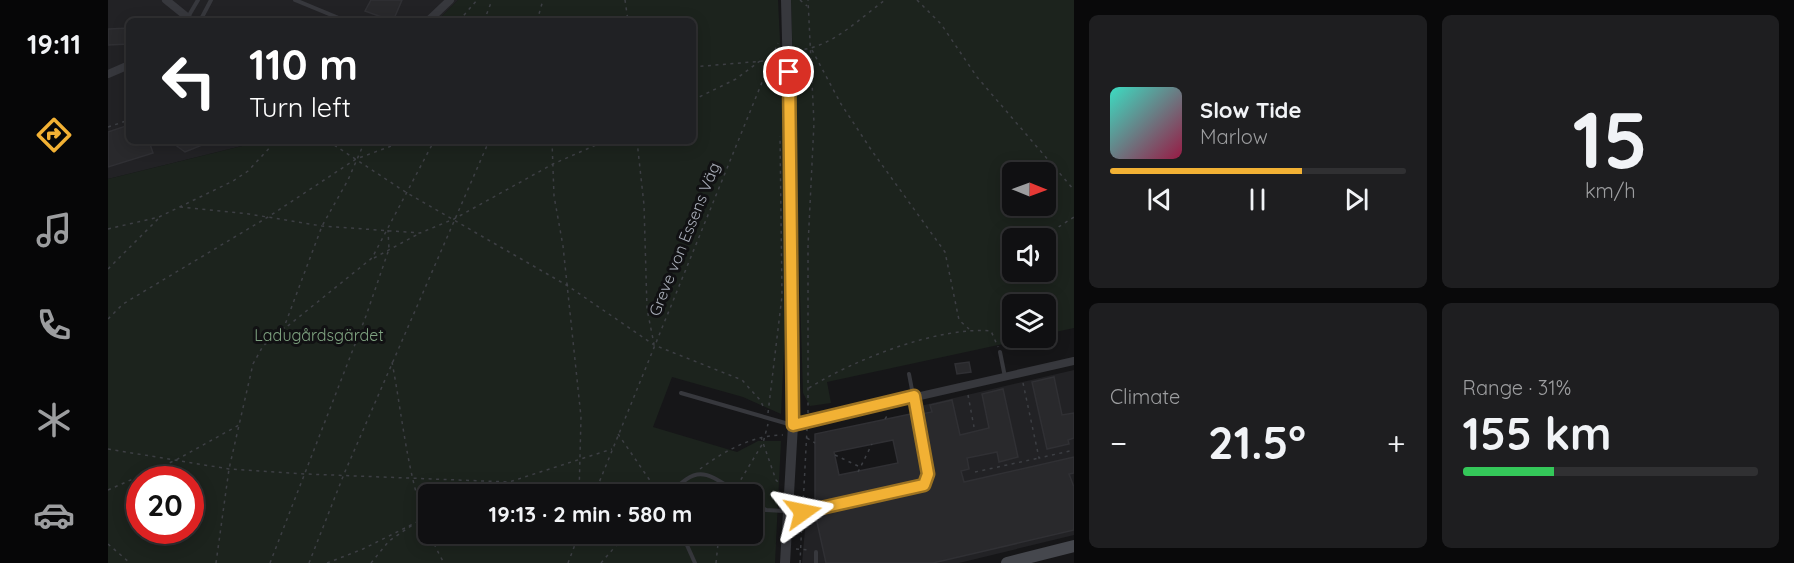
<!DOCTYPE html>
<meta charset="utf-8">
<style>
:root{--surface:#101012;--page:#1e1e20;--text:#f1f3f6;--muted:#9c9d9f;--line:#303032;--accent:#f2b134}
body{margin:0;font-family:Quicksand,sans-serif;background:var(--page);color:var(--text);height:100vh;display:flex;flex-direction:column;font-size:22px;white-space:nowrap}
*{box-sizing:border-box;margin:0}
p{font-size:20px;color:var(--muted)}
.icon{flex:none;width:33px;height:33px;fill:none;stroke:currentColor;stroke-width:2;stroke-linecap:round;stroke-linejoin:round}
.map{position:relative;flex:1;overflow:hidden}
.details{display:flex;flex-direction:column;gap:15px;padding:15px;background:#09090a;width:720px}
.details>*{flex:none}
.hud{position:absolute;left:18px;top:18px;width:570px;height:126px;border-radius:9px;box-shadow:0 3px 15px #0003,0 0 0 2px var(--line);background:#202124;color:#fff;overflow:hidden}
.needle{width:39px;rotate:91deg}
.buttons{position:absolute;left:894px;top:162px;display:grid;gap:12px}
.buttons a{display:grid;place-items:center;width:54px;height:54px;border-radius:9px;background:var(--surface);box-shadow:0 3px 15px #0003,0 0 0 2px var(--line);font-size:30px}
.speed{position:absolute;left:18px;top:466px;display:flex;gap:12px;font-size:30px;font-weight:700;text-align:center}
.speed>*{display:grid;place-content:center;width:78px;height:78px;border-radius:50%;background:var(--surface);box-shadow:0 3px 15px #0003,0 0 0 2px var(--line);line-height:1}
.speed .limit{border:9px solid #d22;background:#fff;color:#111}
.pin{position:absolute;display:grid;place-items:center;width:51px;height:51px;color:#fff;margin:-26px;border:3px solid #fff;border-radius:50%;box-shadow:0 2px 6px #0007}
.me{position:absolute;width:66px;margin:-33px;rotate:78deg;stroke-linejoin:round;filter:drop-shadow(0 0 4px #0008)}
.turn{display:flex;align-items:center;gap:21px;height:126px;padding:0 24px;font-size:27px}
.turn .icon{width:78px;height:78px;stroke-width:2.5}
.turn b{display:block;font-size:42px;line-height:51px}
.big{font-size:45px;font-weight:800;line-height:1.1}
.details .widget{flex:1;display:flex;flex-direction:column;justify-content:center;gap:9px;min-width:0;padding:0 21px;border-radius:9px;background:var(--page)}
.details .dial{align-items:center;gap:0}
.dial b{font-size:78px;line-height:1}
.song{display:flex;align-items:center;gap:18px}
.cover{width:72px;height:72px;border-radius:9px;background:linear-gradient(135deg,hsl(170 70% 55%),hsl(340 70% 35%))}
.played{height:6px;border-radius:3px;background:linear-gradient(90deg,var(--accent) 65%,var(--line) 65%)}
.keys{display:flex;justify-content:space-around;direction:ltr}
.heat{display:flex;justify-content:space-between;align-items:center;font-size:33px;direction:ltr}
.charge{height:9px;border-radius:4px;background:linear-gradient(90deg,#34c759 31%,var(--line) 0)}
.details .tiles{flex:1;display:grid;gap:15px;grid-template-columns:repeat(2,1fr)}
.trip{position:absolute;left:310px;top:484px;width:345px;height:60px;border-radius:9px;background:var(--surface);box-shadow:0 3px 15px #0003,0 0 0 2px var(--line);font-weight:800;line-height:60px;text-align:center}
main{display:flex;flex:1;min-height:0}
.menu{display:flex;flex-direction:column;width:108px;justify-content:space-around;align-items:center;background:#060607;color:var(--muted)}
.menu .icon{width:42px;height:42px}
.menu .current{color:var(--accent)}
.menu b{font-size:27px;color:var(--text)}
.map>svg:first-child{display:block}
.built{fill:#222225}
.green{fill:#1c231d;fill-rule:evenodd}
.building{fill:#29292c;stroke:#303034;stroke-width:1.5;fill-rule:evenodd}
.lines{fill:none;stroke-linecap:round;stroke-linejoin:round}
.path{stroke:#3d3f44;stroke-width:1.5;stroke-dasharray:3 4.5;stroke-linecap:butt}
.service{stroke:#37383d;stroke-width:4}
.minor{stroke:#37383d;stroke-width:8}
.tertiary{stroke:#37383d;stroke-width:10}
.secondary{stroke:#45474d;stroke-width:12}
.route-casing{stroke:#9d7322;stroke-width:15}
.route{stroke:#f2b134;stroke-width:10}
.labels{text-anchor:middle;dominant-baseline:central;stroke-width:6;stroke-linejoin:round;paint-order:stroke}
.street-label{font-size:16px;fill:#a8adb8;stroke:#111113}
.park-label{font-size:16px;fill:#7fa381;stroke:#111113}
</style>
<main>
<nav class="menu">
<b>19:11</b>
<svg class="icon current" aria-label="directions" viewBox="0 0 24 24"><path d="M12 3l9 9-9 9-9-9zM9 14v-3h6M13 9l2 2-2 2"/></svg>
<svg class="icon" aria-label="music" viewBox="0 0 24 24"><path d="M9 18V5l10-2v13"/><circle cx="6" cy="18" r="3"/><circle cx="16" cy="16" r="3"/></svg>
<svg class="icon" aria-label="phone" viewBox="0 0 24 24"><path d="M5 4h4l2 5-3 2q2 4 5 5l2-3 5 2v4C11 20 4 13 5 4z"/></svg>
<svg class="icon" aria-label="climate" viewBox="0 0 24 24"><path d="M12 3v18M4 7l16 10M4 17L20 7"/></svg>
<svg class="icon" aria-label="car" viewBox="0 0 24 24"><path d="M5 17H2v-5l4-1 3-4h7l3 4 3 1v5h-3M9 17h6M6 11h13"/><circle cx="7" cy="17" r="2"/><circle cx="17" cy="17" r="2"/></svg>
</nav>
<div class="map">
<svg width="966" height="563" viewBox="0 0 966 563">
<rect width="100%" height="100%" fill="#161618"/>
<path class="built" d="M 0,0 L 350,0 L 329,21 L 21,21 L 21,141 L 142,141 L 134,146 L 0,179 Z
M 966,370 L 966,535 L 851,563 L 694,563 L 698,518 L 826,488 L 808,408 L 812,406 Z"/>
<path class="green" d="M 350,0 L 670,0 L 675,103 L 678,310 L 673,414 L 635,397 L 564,377 L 545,427 L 629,452 L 650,441 L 673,441 L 667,563 L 0,563 L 0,179 L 134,146 L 142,141 L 585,141 L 585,21 L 329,21 ZM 32,480 L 82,480 L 82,531 L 32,531 ZM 321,495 L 645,495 L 645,534 L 321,534 Z
M 683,0 L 966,0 L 966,328 L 938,334 L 938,304 L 904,304 L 904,338 L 923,338 L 719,382 L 723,403 L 702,406 L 695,393 ZM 904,172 L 938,172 L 938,206 L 904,206 ZM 904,238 L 938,238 L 938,272 L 904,272 Z"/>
<path class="building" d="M 263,0 L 294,0 L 285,21 L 257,11 Z
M 21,28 L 21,44 L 0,45 L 0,29 Z
M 21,125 L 21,141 L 41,141 L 45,153 L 0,167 L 0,132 Z
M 62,141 L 104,141 L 77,152 Z
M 861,362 L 863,372 L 849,374 L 847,364 Z
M 946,377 L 954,415 L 966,413 L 966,438 L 960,440 L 961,444 L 939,449 L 924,382 Z
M 895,389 L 910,457 L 891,462 L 889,452 L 859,458 L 861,469 L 853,471 L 856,482 L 966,457 L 966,473 L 961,474 L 966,487 L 966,530 L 825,563 L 718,563 L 707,513 L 822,486 L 824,473 L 813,414 L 824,412 L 822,405 L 844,400 L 852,435 L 881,428 L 874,394 Z
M 803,414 L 815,480 L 707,505 L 707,434 ZM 785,440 L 790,463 L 731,475 L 726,452 Z"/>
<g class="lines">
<path class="path" d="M 517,0 L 520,21
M 692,0 L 699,6
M 809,0 L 833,24 L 869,77 L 966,190
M 351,21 L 369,0
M 376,21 L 384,0
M 429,21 L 435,0
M 689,50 C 722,49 751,19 777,0
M 704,50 L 733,104 L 764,151 L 837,252 L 851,320 L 861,329
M 585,67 L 656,61 L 671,51
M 585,100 L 628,79 L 652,61
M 0,127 L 21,120
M 220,141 L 299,193 L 460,286 L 546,345 L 634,380 L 652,400 L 657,410
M 444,141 L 446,196 L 455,246 L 473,417 L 471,495
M 529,141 L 536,205 L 539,309 L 546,344
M 72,207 L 141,214 L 214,226 L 312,233 L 346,219 L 445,164 L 497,141
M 0,229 L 51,217 L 125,181 L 140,171 L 168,141
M 938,235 L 966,217
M 266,258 L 312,233
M 0,269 L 51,218
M 0,319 L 15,304 L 160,217 L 248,159 L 297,141
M 175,330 L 214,226 L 240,180 L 257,141
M 284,362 C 297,430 301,502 336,563
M 915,383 L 931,458 L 966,450
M 701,388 C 745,360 831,326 883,331 L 890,347
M 860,395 L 866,427
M 660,413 L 674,296 L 672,136
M 700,413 L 700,246 L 706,123 L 700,0
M 777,419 L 781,413
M 510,434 L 552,495
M 653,437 L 668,480 L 673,485
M 699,438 L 707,443
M 0,449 L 121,469 L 198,474 L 401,482 L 504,449
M 727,455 L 750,466
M 592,469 C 616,451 645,435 675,435
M 750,472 L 764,444
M 867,472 L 931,458
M 629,486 L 655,443 L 660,424
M 0,490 L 68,460 L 131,425
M 371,495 L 400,483
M 486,495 L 670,43
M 695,506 L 699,429
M 0,544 L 22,563
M 688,549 L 702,550
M 108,563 L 121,469 L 145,364 L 155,346 L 264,258 L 326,141
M 162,563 L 258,316 L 281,249 L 280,230
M 201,563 L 236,474 L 381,141
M 219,563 L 255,549 L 321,516
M 263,563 L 281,541 L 306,524
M 460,563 L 471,534
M 493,563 L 518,534
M 608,563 L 611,534
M 692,563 L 694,519"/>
<path class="service" d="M 187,0 L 238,21
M 80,17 L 90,0
M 92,21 L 103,0
M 892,352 L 897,377
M 573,393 L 684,425
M 562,495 C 591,460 602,476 634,495
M 645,502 L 658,510 L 695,512 L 819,483 L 820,474 L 801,374
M 574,534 L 587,563
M 708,552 L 708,563"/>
<path class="minor" d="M 58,0 L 84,21
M 320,21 L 342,0
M 0,74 L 21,65
M 685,425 L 966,361"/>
<path class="tertiary" d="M 677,563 L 685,425 L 686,306 L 678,0"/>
<path class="secondary" d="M 899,563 L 966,546"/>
</g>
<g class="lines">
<defs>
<path id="route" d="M 681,72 L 685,425 L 806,396 L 820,474 L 816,485 L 695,512"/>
</defs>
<use href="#route" class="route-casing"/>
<use href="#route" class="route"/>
</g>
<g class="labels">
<g class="street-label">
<text transform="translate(576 239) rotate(-68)">Greve von Essens Väg</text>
</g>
<g class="park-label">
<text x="211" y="335">Ladugårdsgärdet</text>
</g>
</g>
</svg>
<div class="buttons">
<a><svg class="needle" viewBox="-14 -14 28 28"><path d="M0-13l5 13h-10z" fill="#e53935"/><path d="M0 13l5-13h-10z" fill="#9c9d9f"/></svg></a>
<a><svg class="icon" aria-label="sound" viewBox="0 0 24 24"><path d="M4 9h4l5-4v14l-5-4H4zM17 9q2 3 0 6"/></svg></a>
<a><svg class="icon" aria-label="layers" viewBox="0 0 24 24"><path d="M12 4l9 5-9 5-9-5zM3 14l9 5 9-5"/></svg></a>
</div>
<div class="speed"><div class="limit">20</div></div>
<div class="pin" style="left:681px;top:72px;background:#d93025"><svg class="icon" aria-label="arrive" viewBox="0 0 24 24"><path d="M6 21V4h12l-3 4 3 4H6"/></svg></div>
<svg class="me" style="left:695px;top:512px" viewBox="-20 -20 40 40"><path d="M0-17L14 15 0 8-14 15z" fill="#f2b134" stroke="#fff" stroke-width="4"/></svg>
<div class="trip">19:13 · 2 min · 580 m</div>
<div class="hud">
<div class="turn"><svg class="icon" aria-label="left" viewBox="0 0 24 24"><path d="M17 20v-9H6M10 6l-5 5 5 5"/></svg><div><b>110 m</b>Turn left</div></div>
</div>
</div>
<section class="details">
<div class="tiles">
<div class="widget">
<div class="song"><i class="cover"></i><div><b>Slow Tide</b><p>Marlow</p></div></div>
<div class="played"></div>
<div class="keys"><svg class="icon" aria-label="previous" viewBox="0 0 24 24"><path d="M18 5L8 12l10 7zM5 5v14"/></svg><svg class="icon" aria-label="pause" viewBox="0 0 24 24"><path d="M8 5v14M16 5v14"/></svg><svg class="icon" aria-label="next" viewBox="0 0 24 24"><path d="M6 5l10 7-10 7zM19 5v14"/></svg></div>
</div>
<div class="widget dial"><b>15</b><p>km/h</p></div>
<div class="widget"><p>Climate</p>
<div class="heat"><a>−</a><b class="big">21.5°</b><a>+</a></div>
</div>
<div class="widget"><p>Range · 31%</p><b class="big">155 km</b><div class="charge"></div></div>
</div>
</section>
</main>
